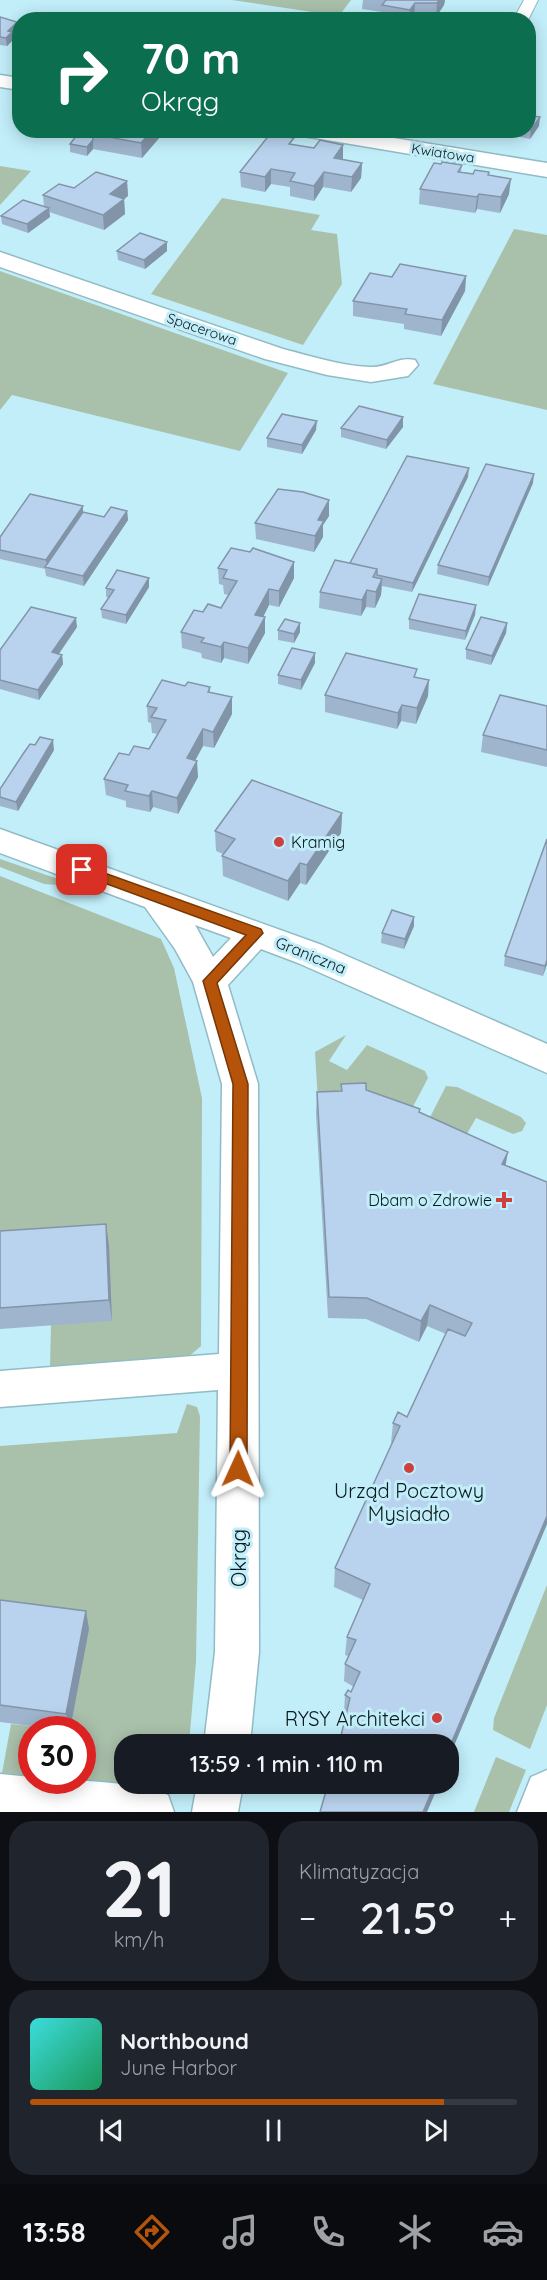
<!DOCTYPE html>
<html lang="pl">
<meta charset="utf-8">
<style>
:root{--surface:#171b24;--page:#20242c;--text:#f1f3f6;--muted:#9ea1a6;--line:#363941;--accent:#b45309}
body{margin:0;font-family:Quicksand,sans-serif;background:var(--page);color:var(--text);height:100vh;display:flex;flex-direction:column;font-size:22px;white-space:nowrap}
*{box-sizing:border-box;margin:0}
p{font-size:20px;color:var(--muted)}
.icon{flex:none;width:33px;height:33px;fill:none;stroke:currentColor;stroke-width:2;stroke-linecap:round;stroke-linejoin:round}
.map{position:relative;height:1812px;overflow:hidden}
.panel{display:flex;flex-direction:column;gap:9px;padding:9px;background:#0d0f14;flex:1}
.panel>*{flex:none}
.guide{position:absolute;left:12px;top:12px;width:524px;height:126px;border-radius:24px;box-shadow:0 3px 15px #0003;background:#0b6e4f;color:#fff;overflow:hidden}
.speed{position:absolute;left:18px;top:1716px;display:flex;gap:12px;font-size:30px;font-weight:700;text-align:center}
.speed>*{display:grid;place-content:center;width:78px;height:78px;border-radius:50%;background:var(--surface);box-shadow:0 3px 15px #0003;line-height:1}
.speed .limit{border:9px solid #d22;background:#fff;color:#111}
.pin{position:absolute;display:grid;place-items:center;width:51px;height:51px;color:#fff;margin:-26px;border-radius:12px;box-shadow:0 3px 9px #0006}
.me{position:absolute;width:66px;margin:-33px;rotate:1deg;stroke-linejoin:round;filter:drop-shadow(0 0 4px #0008)}
.turn{display:flex;align-items:center;gap:21px;height:126px;padding:0 30px;font-size:27px}
.turn .icon{width:78px;height:78px;stroke-width:2.5}
.turn b{display:block;font-size:42px;line-height:51px}
.big{font-size:45px;font-weight:600;line-height:1.1}
.panel .widget{flex:1;display:flex;flex-direction:column;justify-content:center;gap:9px;min-width:0;padding:0 21px;border-radius:24px;background:var(--page)}
.panel .dial{align-items:center;gap:0}
.dial b{font-size:78px;line-height:1}
.song{display:flex;align-items:center;gap:18px}
.cover{width:72px;height:72px;border-radius:9px;background:linear-gradient(135deg,hsl(180 70% 55%),hsl(150 70% 35%))}
.played{height:6px;border-radius:3px;background:linear-gradient(90deg,var(--accent) 85%,var(--line) 85%)}
.keys{display:flex;justify-content:space-around;direction:ltr}
.heat{display:flex;justify-content:space-between;align-items:center;font-size:33px;direction:ltr}
.panel .tiles{flex:1;display:grid;gap:9px;grid-template-columns:1fr 1fr}
.widget:last-child{grid-column:span 2}
.trip{position:absolute;left:114px;top:1734px;width:345px;height:60px;border-radius:24px;background:var(--surface);box-shadow:0 3px 15px #0003;font-weight:600;line-height:60px;text-align:center}
.menu{display:flex;height:96px;justify-content:space-around;align-items:center;background:#090b0e;color:var(--muted)}
.menu .icon{width:42px;height:42px}
.menu .active{color:var(--accent)}
.menu b{font-size:27px;color:var(--text)}
.map>svg:first-child{display:block}
.green{fill:#a9c0ab}
.lines{fill:none;stroke-linecap:round;stroke-linejoin:round}
.service-casing{stroke:#91bbc5;stroke-width:2}
.minor-casing{stroke:#91bbc5;stroke-width:3}
.service{fill:#fff;fill-rule:evenodd}
.minor{fill:#fff;fill-rule:evenodd}
.wall{fill:#9fb5cd}
.shaded-wall{fill:#8294a7}
.building{fill:#b9d3ee;stroke:#8294a7;stroke-width:1.5}
.route{fill:#b45309;stroke:#753606;stroke-width:1.5}
.poi-dot{fill:#ce3f3e;stroke:#c2eef9;stroke-width:2}
.labels{text-anchor:middle;dominant-baseline:central;stroke-width:6;stroke-linejoin:round;paint-order:stroke}
.far-street-label{font-size:14px;fill:#09191d;stroke:#c2eef9}
.poi-label{font-size:16px;fill:#09191d;stroke:#c2eef9;text-anchor:start}
.street-label{font-size:16px;fill:#09191d;stroke:#c2eef9}
.near-poi-label{font-size:20px;fill:#09191d;stroke:#c2eef9}
.near-street-label{font-size:20px;fill:#09191d;stroke:#c2eef9}
</style>
<div class="map">
<svg width="547" height="1812" viewBox="0 0 547 1812">
<rect width="100%" height="100%" fill="#c2eef9"/>
<path class="green" d="M 232,0 L 351,0 L 339,16 Z
M 0,166 L 31,171 L 0,205 Z
M 222,198 L 320,215 L 311,230 L 337,234 L 342,284 L 303,345 L 151,294 Z
M 514,229 L 547,235 L 547,410 L 433,384 Z
M 0,271 L 288,373 L 240,451 L 12,395 L 0,410 Z
M 0,859 L 58,879 L 58,885 L 44,884 L 0,867 Z
M 0,876 L 161,939 L 174,968 L 202,1098 L 201,1346 L 187,1358 L 50,1367 L 51,1325 L 0,1253 Z
M 346,1035 L 329,1061 L 347,1070 L 367,1045 L 425,1071 L 428,1078 L 407,1118 L 318,1102 L 315,1052 Z
M 446,1086 L 457,1087 L 521,1117 L 526,1123 L 522,1131 L 513,1134 L 476,1118 L 460,1146 L 423,1131 Z
M 187,1404 L 197,1407 L 200,1416 L 196,1662 L 189,1744 L 124,1744 L 124,1784 L 174,1784 L 165,1790 L 74,1781 L 82,1780 L 82,1730 L 70,1729 L 0,1618 L 0,1446 L 177,1433 Z
M 547,1585 L 547,1705 L 530,1749 L 493,1730 L 494,1718 Z
M 11,1724 L 61,1729 L 32,1730 L 31,1776 L 2,1773 Z
M 496,1757 L 526,1770 L 509,1812 L 474,1812 Z"/>
<g class="lines">
<defs>
<path id="service" d="M 524,0 L 538,0 L 528,20 L 513,20 Z"/>
<path id="minor" d="M 0,75 L 20,78 L 20,90 L 0,87 Z
M 293,130 L 345,130 L 547,163 L 547,177 L 303,136 L 296,134 Z
M 0,252 L 283,349 C 311,356 341,366 370,367 C 387,368 398,356 415,360 L 418,365 L 408,376 L 371,382 L 327,375 L 265,359 L 0,267 Z
M 0,829 L 322,945 L 547,1044 L 547,1073 L 298,963 L 261,949 L 228,985 L 258,1084 L 259,1652 L 250,1744 L 204,1744 L 215,1652 L 218,1390 L 0,1407 L 0,1371 L 219,1354 L 222,1084 L 193,982 L 175,949 L 145,907 L 0,853 ZM 195,925 L 231,938 L 213,957 Z
M 547,1770 L 547,1812 L 517,1812 L 531,1777 Z
M 0,1774 L 32,1777 L 32,1780 C 73,1780 129,1780 168,1795 L 174,1812 L 0,1812 Z
M 197,1784 L 243,1784 L 238,1812 L 192,1812 Z"/>
</defs>
<use href="#service" class="service-casing"/>
<use href="#minor" class="minor-casing"/>
<use href="#service" class="service"/>
<use href="#minor" class="minor"/>
</g>
<path class="wall" d="M 363,0 L 445,0 L 444,5 L 436,17 L 414,17 L 412,20 L 381,20 L 382,12 L 362,9 Z
M 0,17 L 18,30 L 13,35 L 13,40 L 7,46 L 0,45 Z
M 528,115 L 539,126 L 530,139 L 515,136 L 515,135 L 491,130 L 528,130 Z
M 81,130 L 160,137 L 142,158 L 93,149 L 87,156 L 70,152 L 70,144 Z
M 294,145 L 343,159 L 362,163 L 361,178 L 351,192 L 323,187 L 314,201 L 290,196 L 290,187 L 271,184 L 265,192 L 241,187 L 240,172 Z
M 441,164 L 462,165 L 461,172 L 489,175 L 509,194 L 500,213 L 477,209 L 475,213 L 419,204 L 420,189 Z
M 127,181 L 128,196 L 124,199 L 125,214 L 104,230 L 49,212 L 50,217 L 28,233 L 2,224 L 1,216 L 44,207 L 43,195 Z
M 167,242 L 167,251 L 145,269 L 118,260 L 117,251 Z
M 466,276 L 465,291 L 441,336 L 404,329 L 404,324 L 353,316 L 353,301 L 392,277 Z
M 403,417 L 403,427 L 386,449 L 341,437 L 341,428 Z
M 316,430 L 302,454 L 267,447 L 267,438 Z
M 468,477 L 412,592 L 382,586 L 381,595 L 375,608 L 366,607 L 361,616 L 319,608 L 320,592 L 350,563 Z
M 533,483 L 488,586 L 437,574 L 438,565 Z
M 83,506 L 83,512 L 104,517 L 127,511 L 128,520 L 84,586 L 46,576 L 45,569 L 0,559 L 0,537 Z
M 329,516 L 323,525 L 323,537 L 314,552 L 256,539 L 255,523 Z
M 218,568 L 294,578 L 279,607 L 269,605 L 263,617 L 265,617 L 265,633 L 248,664 L 224,658 L 221,663 L 202,658 L 201,653 L 182,648 L 181,632 L 221,608 L 228,595 L 224,594 L 223,585 L 219,584 Z
M 149,578 L 149,587 L 126,624 L 102,618 L 101,609 L 109,598 L 106,597 L 106,588 Z
M 476,605 L 475,615 L 465,640 L 409,629 L 409,619 Z
M 507,623 L 506,633 L 491,665 L 466,659 L 466,649 Z
M 77,627 L 59,654 L 62,655 L 63,664 L 39,700 L 0,689 L 0,650 Z
M 278,630 L 300,632 L 294,643 L 278,640 Z
M 315,663 L 301,690 L 278,684 L 278,675 Z
M 417,677 L 428,696 L 416,724 L 401,721 L 397,729 L 325,712 L 325,695 Z
M 185,686 L 210,687 L 210,692 L 232,714 L 214,748 L 203,746 L 195,761 L 198,777 L 178,814 L 153,807 L 150,812 L 126,807 L 126,801 L 106,795 L 104,779 L 129,755 L 149,749 L 158,734 L 152,733 L 151,723 L 148,722 L 147,706 Z
M 547,706 L 547,767 L 481,752 L 483,735 Z
M 54,750 L 18,811 L 0,806 L 0,789 Z
M 342,813 L 341,833 L 306,885 L 300,883 L 288,901 L 223,876 L 222,856 L 223,854 L 216,851 L 215,831 Z
M 547,839 L 547,964 L 543,976 L 504,966 L 505,956 Z
M 414,926 L 404,949 L 381,943 L 382,933 Z
M 341,1084 L 366,1090 L 420,1109 L 420,1113 L 506,1165 L 547,1182 L 547,1524 L 448,1760 L 448,1744 L 344,1712 L 345,1695 L 351,1692 L 354,1687 L 344,1681 L 345,1664 L 348,1656 L 345,1655 L 347,1637 L 363,1600 L 334,1587 L 335,1568 L 392,1443 L 391,1443 L 393,1423 L 407,1417 L 446,1334 L 427,1326 L 419,1342 L 366,1319 L 328,1318 L 316,1114 L 317,1092 L 341,1091 Z
M 0,1231 L 109,1246 L 112,1321 L 0,1329 Z
M 0,1600 L 86,1611 L 89,1629 L 70,1730 L 62,1730 L 0,1722 Z"/>
<path class="shaded-wall" d="M 439,0 L 445,0 L 444,5 L 436,17 L 437,3 Z
M 415,3 L 414,17 L 412,20 L 410,20 L 410,10 Z
M 17,22 L 18,30 L 13,35 L 13,40 L 7,46 L 6,38 L 8,31 Z
M 531,97 L 530,112 L 528,115 L 528,102 Z
M 540,117 L 539,126 L 530,139 L 531,130 Z
M 152,130 L 160,130 L 160,137 L 142,158 L 141,143 Z
M 93,140 L 93,149 L 87,156 L 87,147 Z
M 343,145 L 343,160 L 334,158 Z
M 362,163 L 361,178 L 351,192 L 352,177 Z
M 271,169 L 271,184 L 265,192 L 265,177 Z
M 324,172 L 323,187 L 314,201 L 314,186 Z
M 511,179 L 509,194 L 500,213 L 501,197 Z
M 127,181 L 128,196 L 124,199 L 125,214 L 104,230 L 103,215 L 110,194 Z
M 479,194 L 477,209 L 475,213 L 477,197 Z
M 49,208 L 50,217 L 28,233 L 27,224 Z
M 167,242 L 167,251 L 145,269 L 144,260 Z
M 466,276 L 465,291 L 441,336 L 442,320 Z
M 403,417 L 403,427 L 386,449 L 387,440 Z
M 317,421 L 316,430 L 302,454 L 302,445 Z
M 469,468 L 468,477 L 412,592 L 413,583 Z
M 534,474 L 533,483 L 488,586 L 489,577 Z
M 329,500 L 329,516 L 323,525 L 323,537 L 314,552 L 315,536 L 318,520 Z
M 83,506 L 83,515 L 47,568 L 46,560 Z
M 127,511 L 128,520 L 84,586 L 83,576 Z
M 294,562 L 294,578 L 279,607 L 279,591 Z
M 149,578 L 149,587 L 126,624 L 126,615 Z
M 382,579 L 381,595 L 375,608 L 376,592 Z
M 269,589 L 269,605 L 256,631 L 255,615 Z
M 367,590 L 366,607 L 361,616 L 362,600 Z
M 476,605 L 475,615 L 465,640 L 466,631 Z
M 265,617 L 265,633 L 248,664 L 248,648 Z
M 76,618 L 77,627 L 53,662 L 52,652 Z
M 300,623 L 300,632 L 294,643 L 294,634 Z
M 507,623 L 506,633 L 491,665 L 492,656 Z
M 224,642 L 224,658 L 221,663 L 221,647 Z
M 315,653 L 315,663 L 301,690 L 301,680 Z
M 62,655 L 63,664 L 39,700 L 38,690 Z
M 429,680 L 428,696 L 416,724 L 417,708 Z
M 232,697 L 232,714 L 214,748 L 213,732 Z
M 402,705 L 401,721 L 397,729 L 398,713 Z
M 203,729 L 203,746 L 187,775 L 187,758 Z
M 53,740 L 54,750 L 18,811 L 16,802 Z
M 197,761 L 198,777 L 178,814 L 177,798 Z
M 152,791 L 153,807 L 150,812 L 149,796 Z
M 342,813 L 341,833 L 306,885 L 307,865 Z
M 300,863 L 300,883 L 288,901 L 288,881 Z
M 414,917 L 414,926 L 404,949 L 405,939 Z
M 547,960 L 547,964 L 543,976 L 545,966 Z
M 508,1152 L 504,1174 L 502,1164 Z
M 106,1224 L 109,1246 L 112,1321 L 109,1300 Z
M 430,1305 L 427,1326 L 419,1342 L 421,1321 Z
M 547,1516 L 547,1524 L 448,1760 L 448,1751 Z
M 86,1611 L 89,1629 L 70,1730 L 66,1714 Z
M 435,1784 L 439,1784 L 427,1812 L 423,1812 Z"/>
<path class="building" d="M 386,0 L 439,0 L 437,3 L 415,3 L 410,10 L 382,5 Z
M 0,17 L 17,22 L 8,31 L 12,32 L 6,38 L 0,37 Z
M 528,115 L 540,117 L 531,130 L 528,130 Z
M 81,130 L 95,130 L 92,134 L 93,140 L 87,147 L 70,144 Z
M 95,130 L 152,130 L 141,143 L 92,134 Z
M 270,134 L 294,138 L 289,144 L 314,148 L 320,140 L 343,145 L 334,158 L 362,163 L 352,177 L 324,172 L 314,186 L 290,181 L 295,173 L 271,169 L 265,177 L 240,172 Z
M 442,162 L 462,165 L 458,172 L 473,174 L 475,170 L 489,172 L 488,175 L 511,179 L 501,197 L 479,194 L 477,197 L 420,189 L 434,163 L 441,164 Z
M 96,172 L 127,181 L 110,194 L 124,199 L 103,215 L 43,195 L 59,184 L 74,188 Z
M 23,200 L 49,208 L 27,224 L 1,216 Z
M 140,233 L 167,242 L 144,260 L 117,251 Z
M 400,264 L 466,276 L 442,320 L 405,314 L 407,309 L 353,301 L 370,273 L 392,277 Z
M 359,406 L 403,417 L 387,440 L 341,428 Z
M 282,414 L 317,421 L 302,445 L 267,438 Z
M 407,456 L 469,468 L 413,583 L 377,575 L 377,569 L 350,563 Z
M 486,464 L 534,474 L 489,577 L 438,565 Z
M 278,489 L 303,492 L 329,500 L 318,520 L 324,521 L 315,536 L 255,523 Z
M 30,494 L 83,506 L 46,560 L 0,550 L 0,537 Z
M 111,507 L 127,511 L 83,576 L 45,567 L 83,512 L 104,517 Z
M 231,548 L 250,552 L 253,548 L 294,562 L 279,591 L 269,589 L 255,615 L 265,617 L 248,648 L 224,642 L 221,647 L 201,642 L 204,638 L 181,632 L 194,610 L 203,612 L 208,604 L 221,608 L 237,581 L 223,578 L 227,570 L 218,568 Z
M 335,560 L 377,569 L 373,577 L 382,579 L 376,592 L 367,590 L 362,600 L 320,592 Z
M 117,570 L 149,578 L 126,615 L 101,609 L 114,590 L 106,588 Z
M 419,594 L 476,605 L 466,631 L 409,619 Z
M 31,607 L 76,618 L 52,652 L 62,655 L 38,690 L 0,680 L 0,650 Z
M 481,617 L 507,623 L 492,656 L 466,649 Z
M 285,619 L 300,623 L 294,634 L 278,630 Z
M 292,648 L 315,653 L 301,680 L 278,675 Z
M 346,653 L 417,669 L 414,677 L 429,680 L 417,708 L 402,705 L 398,713 L 325,695 Z
M 162,680 L 185,686 L 188,682 L 210,687 L 208,692 L 232,697 L 213,732 L 203,729 L 187,758 L 197,761 L 177,798 L 152,791 L 149,796 L 125,791 L 128,785 L 104,779 L 119,753 L 129,755 L 134,746 L 149,749 L 166,720 L 151,717 L 157,708 L 147,706 Z
M 500,695 L 547,706 L 547,750 L 483,735 Z
M 40,737 L 53,740 L 16,802 L 0,797 L 0,789 L 23,754 L 30,744 L 35,745 Z
M 252,780 L 342,813 L 307,865 L 300,863 L 288,881 L 222,856 L 235,839 L 215,831 Z
M 547,839 L 547,960 L 545,966 L 505,956 Z
M 392,910 L 414,917 L 405,939 L 382,933 Z
M 366,1083 L 366,1090 L 420,1109 L 419,1112 L 508,1152 L 502,1164 L 547,1182 L 547,1516 L 448,1751 L 448,1744 L 339,1744 L 350,1698 L 345,1695 L 348,1690 L 351,1692 L 360,1672 L 345,1664 L 356,1640 L 347,1637 L 370,1584 L 335,1568 L 400,1426 L 393,1423 L 398,1412 L 407,1417 L 448,1329 L 465,1336 L 472,1323 L 430,1305 L 421,1321 L 367,1298 L 329,1297 L 317,1092 L 342,1091 L 341,1084 Z
M 106,1224 L 109,1300 L 0,1308 L 0,1231 Z
M 0,1600 L 86,1611 L 66,1714 L 0,1705 Z
M 328,1784 L 435,1784 L 423,1812 L 320,1812 Z"/>
<path class="route" d="M 82,865 L 261,929 L 263,933 L 217,983 L 248,1084 L 247,1469 L 244,1475 L 238,1477 L 232,1475 L 230,1469 L 233,1084 L 203,981 L 246,935 L 77,873 L 77,866 Z"/>
<g class="poi-dot">
<circle cx="279" cy="842" r="6"/>
<path d="M501 1191h6v6h6v6h-6v6h-6v-6h-6v-6h6z"/>
<circle cx="409" cy="1468" r="6"/>
<circle cx="437" cy="1718" r="6"/>
</g>
<g class="labels">
<g class="far-street-label">
<text transform="translate(443 153) rotate(9)">Kwiatowa</text>
<text transform="translate(202 329) rotate(19)">Spacerowa</text>
</g>
<g class="poi-label">
<text x="291" y="842">Kramig</text>
<text x="492" y="1200" text-anchor="end">Dbam o Zdrowie</text>
</g>
<g class="street-label">
<text transform="translate(311 955) rotate(22)">Graniczna</text>
</g>
<g class="near-poi-label">
<text x="409" y="1490">Urząd Pocztowy<tspan x="409" dy="23">Mysiadło</tspan></text>
<text x="425" y="1718" text-anchor="end">RYSY Architekci</text>
</g>
<g class="near-street-label">
<text transform="translate(238 1558) rotate(-90)">Okrąg</text>
</g>
</g>
</svg>
<div class="speed"><div class="limit">30</div></div>
<div class="pin" style="left:82px;top:870px;background:#d93025"><svg class="icon" aria-label="arrive" viewBox="0 0 24 24"><path d="M6 21V4h12l-3 4 3 4H6"/></svg></div>
<svg class="me" style="left:238px;top:1469px" viewBox="-20 -20 40 40"><path d="M0-17L14 15 0 8-14 15z" fill="#b45309" stroke="#fff" stroke-width="4"/></svg>
<div class="trip">13:59 · 1 min · 110 m</div>
<div class="guide">
<div class="turn"><svg class="icon" aria-label="right" viewBox="0 0 24 24"><path d="M7 20v-9h11M14 6l5 5-5 5"/></svg><div><b>70 m</b>Okrąg</div></div>
</div>
</div>
<section class="panel">
<div class="tiles">
<div class="widget dial"><b>21</b><p>km/h</p></div>
<div class="widget"><p>Klimatyzacja</p>
<div class="heat"><a>−</a><b class="big">21.5°</b><a>+</a></div>
</div>
<div class="widget">
<div class="song"><i class="cover"></i><div><b>Northbound</b><p>June Harbor</p></div></div>
<div class="played"></div>
<div class="keys"><svg class="icon" aria-label="previous" viewBox="0 0 24 24"><path d="M18 5L8 12l10 7zM5 5v14"/></svg><svg class="icon" aria-label="pause" viewBox="0 0 24 24"><path d="M8 5v14M16 5v14"/></svg><svg class="icon" aria-label="next" viewBox="0 0 24 24"><path d="M6 5l10 7-10 7zM19 5v14"/></svg></div>
</div>
</div>
</section>
<nav class="menu">
<b>13:58</b>
<svg class="icon active" aria-label="directions" viewBox="0 0 24 24"><path d="M12 3l9 9-9 9-9-9zM9 14v-3h6M13 9l2 2-2 2"/></svg>
<svg class="icon" aria-label="music" viewBox="0 0 24 24"><path d="M9 18V5l10-2v13"/><circle cx="6" cy="18" r="3"/><circle cx="16" cy="16" r="3"/></svg>
<svg class="icon" aria-label="phone" viewBox="0 0 24 24"><path d="M5 4h4l2 5-3 2q2 4 5 5l2-3 5 2v4C11 20 4 13 5 4z"/></svg>
<svg class="icon" aria-label="climate" viewBox="0 0 24 24"><path d="M12 3v18M4 7l16 10M4 17L20 7"/></svg>
<svg class="icon" aria-label="car" viewBox="0 0 24 24"><path d="M5 17H2v-5l4-1 3-4h7l3 4 3 1v5h-3M9 17h6M6 11h13"/><circle cx="7" cy="17" r="2"/><circle cx="17" cy="17" r="2"/></svg>
</nav>
